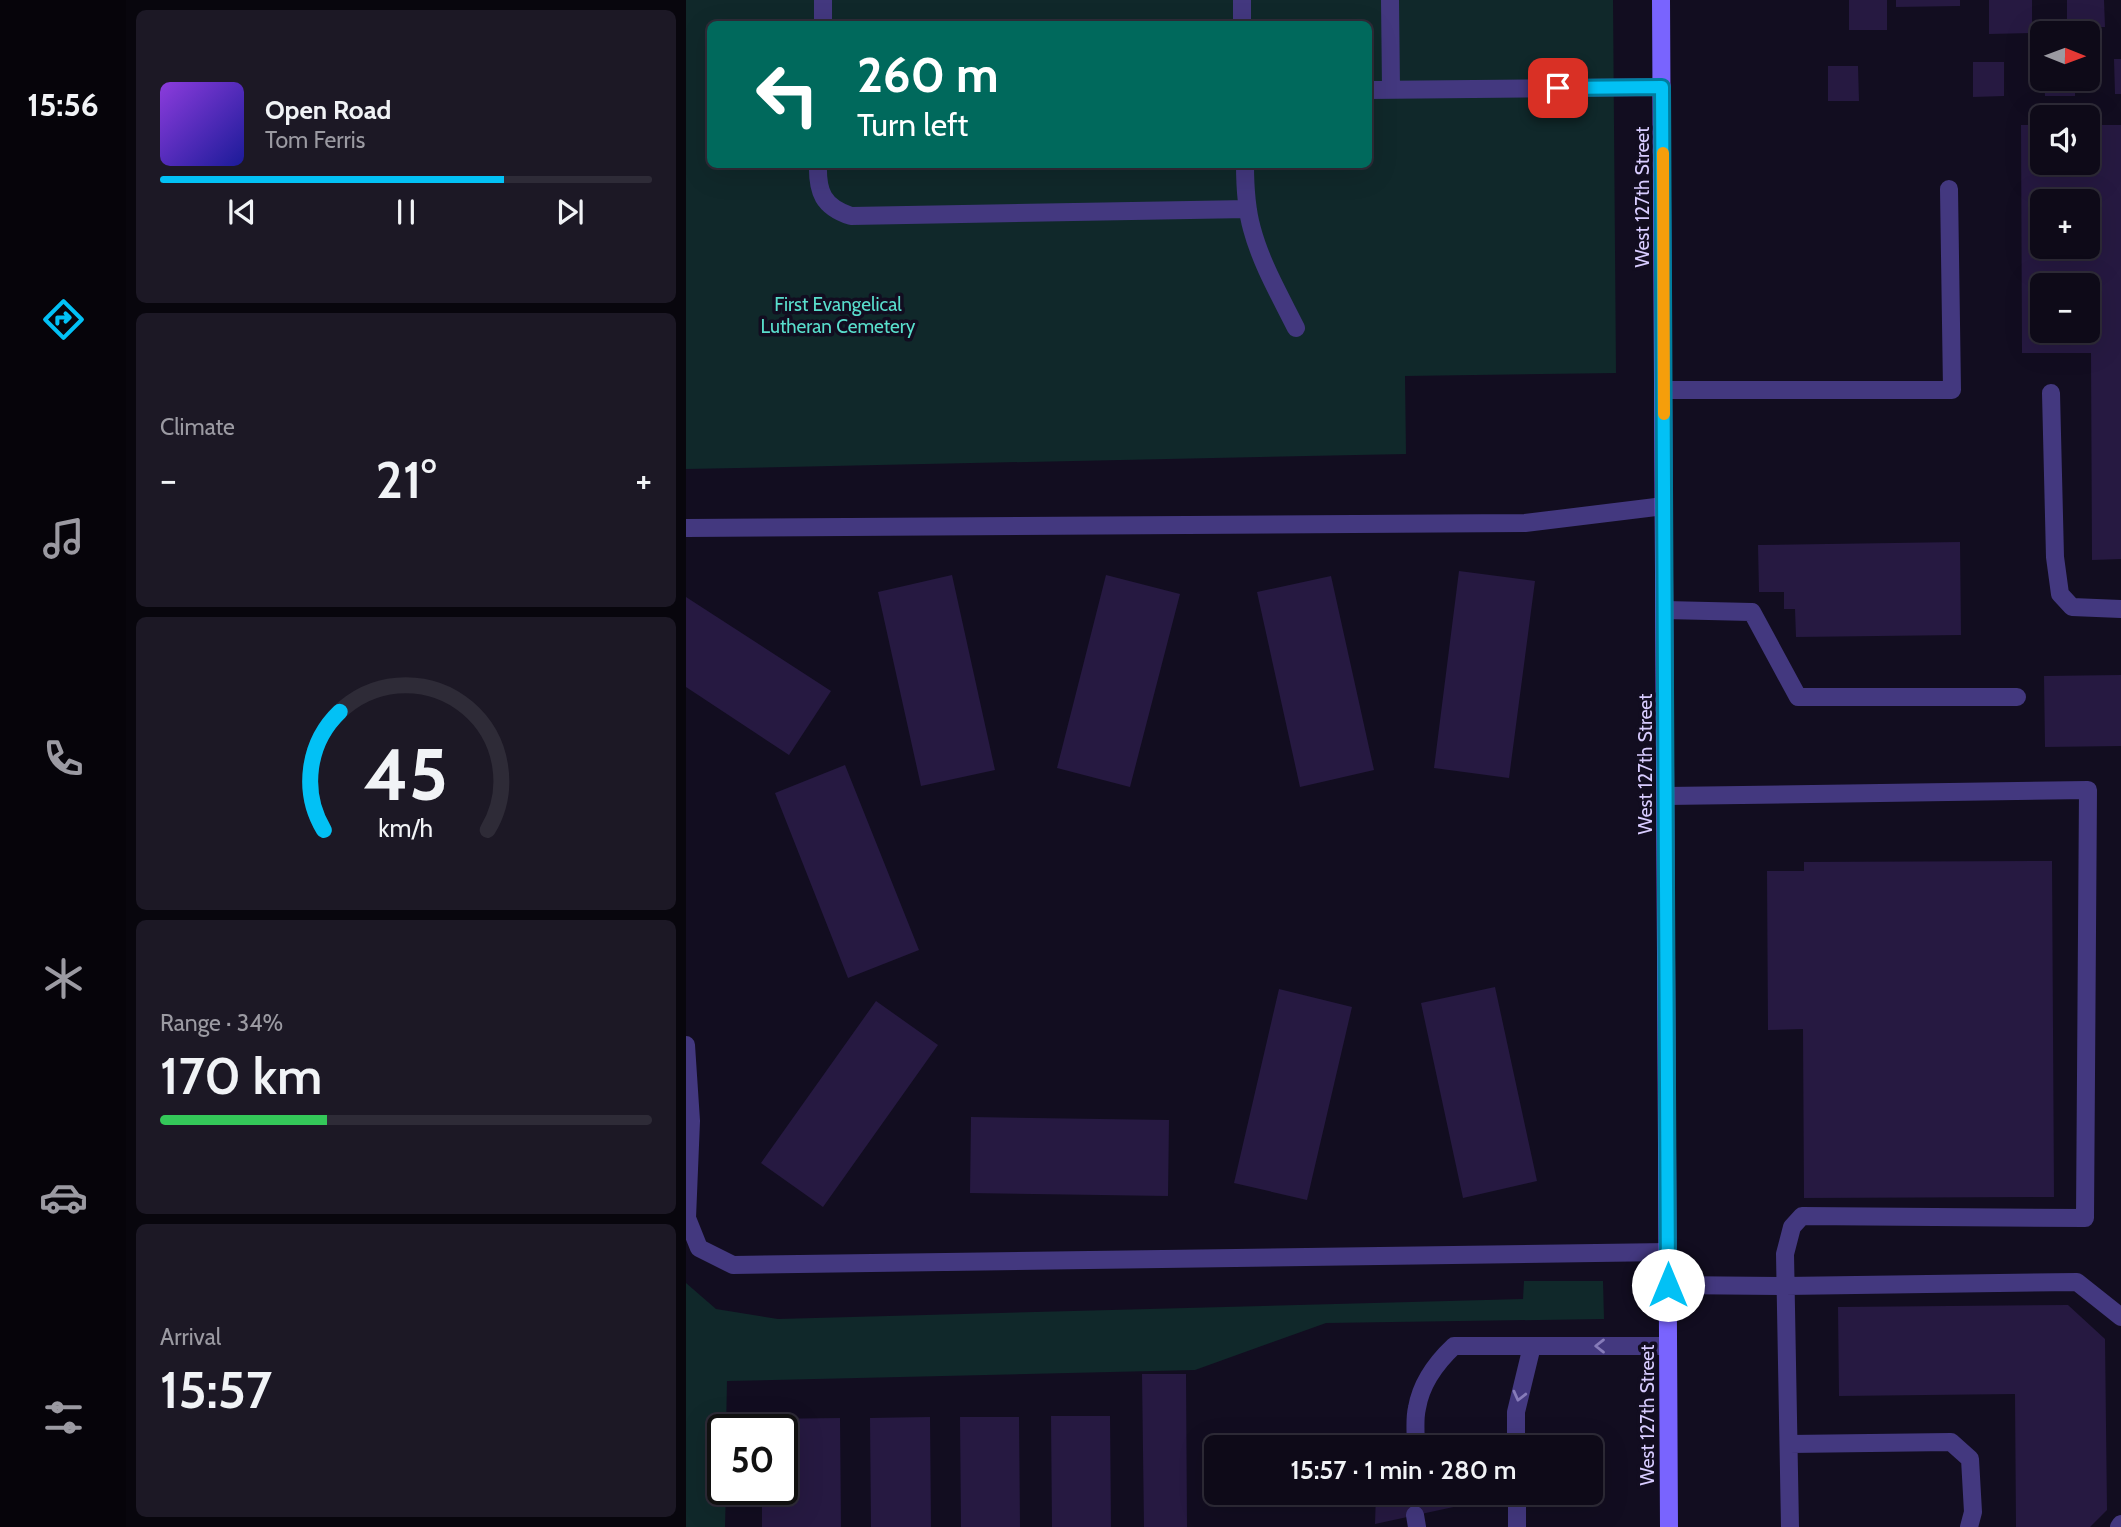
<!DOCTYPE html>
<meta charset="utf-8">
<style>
:root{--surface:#0e0a18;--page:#1c1825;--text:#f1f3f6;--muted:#9b9aa2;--line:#2e2b37;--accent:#02c1f5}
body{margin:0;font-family:Cabin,sans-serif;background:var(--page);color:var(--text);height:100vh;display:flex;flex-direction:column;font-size:26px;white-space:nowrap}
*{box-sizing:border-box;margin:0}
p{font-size:23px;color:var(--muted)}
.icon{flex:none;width:38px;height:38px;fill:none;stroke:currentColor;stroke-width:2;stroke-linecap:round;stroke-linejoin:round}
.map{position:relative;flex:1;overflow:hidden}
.sheet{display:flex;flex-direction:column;gap:10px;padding:10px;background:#08060d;width:560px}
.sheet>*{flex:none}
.top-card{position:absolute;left:21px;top:21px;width:665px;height:147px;border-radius:10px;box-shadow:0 7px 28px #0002,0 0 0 2px var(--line);background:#00695c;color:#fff;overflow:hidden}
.needle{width:46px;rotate:91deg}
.buttons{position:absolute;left:1344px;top:21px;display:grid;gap:14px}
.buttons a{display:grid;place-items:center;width:70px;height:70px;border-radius:10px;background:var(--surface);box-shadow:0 7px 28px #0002,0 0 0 2px var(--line);font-size:35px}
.speed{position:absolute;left:21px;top:1414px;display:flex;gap:14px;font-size:35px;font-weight:700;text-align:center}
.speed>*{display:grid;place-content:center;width:91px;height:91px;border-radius:50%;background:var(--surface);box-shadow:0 7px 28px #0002,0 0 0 2px var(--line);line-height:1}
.speed .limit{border:4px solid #111;border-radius:10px;background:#fff;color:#111}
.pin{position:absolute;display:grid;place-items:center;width:60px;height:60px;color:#fff;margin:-30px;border-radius:14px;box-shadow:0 4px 10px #0006}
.me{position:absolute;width:77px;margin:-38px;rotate:0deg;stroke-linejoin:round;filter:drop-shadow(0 0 5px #0008)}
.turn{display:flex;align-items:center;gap:24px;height:147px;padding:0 35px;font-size:32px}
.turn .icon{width:91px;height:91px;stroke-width:2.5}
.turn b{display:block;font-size:49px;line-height:60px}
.big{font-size:52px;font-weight:600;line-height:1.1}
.sheet .widget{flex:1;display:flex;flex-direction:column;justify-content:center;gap:10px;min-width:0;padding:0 24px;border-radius:10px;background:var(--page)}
.sheet .dial{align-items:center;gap:0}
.dial svg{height:182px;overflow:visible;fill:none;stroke:var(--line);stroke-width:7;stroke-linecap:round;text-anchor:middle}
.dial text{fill:var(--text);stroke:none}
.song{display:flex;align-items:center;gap:21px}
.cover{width:84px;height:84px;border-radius:10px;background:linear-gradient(135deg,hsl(270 70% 55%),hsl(240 70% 35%))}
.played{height:7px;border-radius:4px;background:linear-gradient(90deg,var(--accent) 70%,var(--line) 70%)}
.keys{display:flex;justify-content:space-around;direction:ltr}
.heat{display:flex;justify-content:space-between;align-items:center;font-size:38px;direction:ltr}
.charge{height:10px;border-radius:5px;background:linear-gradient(90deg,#34c759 34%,var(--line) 0)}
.trip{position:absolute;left:518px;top:1435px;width:399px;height:70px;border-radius:10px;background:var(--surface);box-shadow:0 7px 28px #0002,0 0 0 2px var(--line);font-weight:600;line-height:70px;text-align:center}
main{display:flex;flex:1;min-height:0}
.dock{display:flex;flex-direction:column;width:126px;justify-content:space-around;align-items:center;background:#06040a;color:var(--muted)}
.dock .icon{width:49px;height:49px}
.dock .current{color:var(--accent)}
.dock b{font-size:32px;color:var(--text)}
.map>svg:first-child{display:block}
.green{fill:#10282a;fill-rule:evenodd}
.building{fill:#261941;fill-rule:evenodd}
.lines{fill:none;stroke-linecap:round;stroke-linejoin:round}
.lane{stroke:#43387f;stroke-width:18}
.secondary{stroke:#7964fe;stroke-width:18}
.oneway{stroke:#867bb9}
.route-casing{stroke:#017d9f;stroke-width:18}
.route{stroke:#02c1f5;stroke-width:12}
.slow{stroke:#f59e0b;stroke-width:12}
.labels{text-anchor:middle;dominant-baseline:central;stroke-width:7;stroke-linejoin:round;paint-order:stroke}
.street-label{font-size:19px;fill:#d8ccff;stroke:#120d20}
.park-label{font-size:19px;fill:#59decc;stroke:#120d20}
</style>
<main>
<nav class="dock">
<b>15:56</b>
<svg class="icon current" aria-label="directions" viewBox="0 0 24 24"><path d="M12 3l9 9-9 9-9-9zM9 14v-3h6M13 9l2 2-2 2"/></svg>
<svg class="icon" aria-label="music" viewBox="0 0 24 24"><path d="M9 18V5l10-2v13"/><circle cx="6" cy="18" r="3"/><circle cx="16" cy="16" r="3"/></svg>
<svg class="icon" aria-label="phone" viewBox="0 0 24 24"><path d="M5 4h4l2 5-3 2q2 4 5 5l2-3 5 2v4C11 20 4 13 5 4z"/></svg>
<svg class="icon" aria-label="climate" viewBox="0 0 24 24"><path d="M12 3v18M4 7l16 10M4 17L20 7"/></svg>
<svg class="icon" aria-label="car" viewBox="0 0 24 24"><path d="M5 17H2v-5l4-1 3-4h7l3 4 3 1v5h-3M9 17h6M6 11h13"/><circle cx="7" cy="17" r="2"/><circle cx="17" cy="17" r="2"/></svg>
<svg class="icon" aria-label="filters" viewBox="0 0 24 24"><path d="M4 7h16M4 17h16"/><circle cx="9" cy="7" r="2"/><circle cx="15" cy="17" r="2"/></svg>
</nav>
<section class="sheet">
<div class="widget">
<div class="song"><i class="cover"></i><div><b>Open Road</b><p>Tom Ferris</p></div></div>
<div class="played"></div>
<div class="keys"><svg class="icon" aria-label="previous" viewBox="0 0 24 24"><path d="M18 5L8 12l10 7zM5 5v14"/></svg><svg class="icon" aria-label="pause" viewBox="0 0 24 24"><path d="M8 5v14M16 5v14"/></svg><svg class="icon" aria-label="next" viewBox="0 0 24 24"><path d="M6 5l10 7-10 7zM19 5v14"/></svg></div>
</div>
<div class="widget"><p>Climate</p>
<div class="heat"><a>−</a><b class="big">21°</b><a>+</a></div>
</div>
<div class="widget dial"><svg viewBox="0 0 100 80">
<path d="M14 69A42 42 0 1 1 86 69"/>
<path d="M14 69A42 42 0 0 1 21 17" stroke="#02c1f5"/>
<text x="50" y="56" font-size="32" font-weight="700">45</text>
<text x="50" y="72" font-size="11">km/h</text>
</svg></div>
<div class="widget"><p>Range · 34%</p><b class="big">170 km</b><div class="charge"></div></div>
<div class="widget"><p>Arrival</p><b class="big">15:57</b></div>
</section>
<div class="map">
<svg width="1435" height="1527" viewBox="0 0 1435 1527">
<rect width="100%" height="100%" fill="#120d20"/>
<path class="green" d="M 0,0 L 927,0 L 930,373 L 719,376 L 720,454 L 0,469 ZM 24,24 L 682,24 L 682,164 L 24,164 Z
M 838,1281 L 917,1281 L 918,1319 L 640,1323 L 509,1370 L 41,1381 L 40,1430 L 37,1430 L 37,1489 L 40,1489 L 39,1527 L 0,1527 L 0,1283 L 30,1309 L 92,1319 L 837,1299 Z"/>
<path class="building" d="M 1163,0 L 1201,0 L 1201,30 L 1163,30 Z
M 1210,0 L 1274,0 L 1274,6 L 1210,7 Z
M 1303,0 L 1346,0 L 1346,33 L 1303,34 Z
M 1381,0 L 1418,0 L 1419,27 L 1381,27 Z
M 1428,59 L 1435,59 L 1435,94 L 1429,94 Z
M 1287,62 L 1318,62 L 1318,96 L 1287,97 Z
M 1142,66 L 1172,66 L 1173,101 L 1142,101 Z
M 1358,79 L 1389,79 L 1389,96 L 1359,96 Z
M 1335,125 L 1356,125 L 1356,163 L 1402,163 L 1402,125 L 1435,125 L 1435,559 L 1406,560 L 1405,353 L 1336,353 ZM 1356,201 L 1402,201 L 1402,247 L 1356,247 ZM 1356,285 L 1402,285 L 1402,331 L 1356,331 Z
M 1274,542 L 1275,635 L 1110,637 L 1109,609 L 1098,609 L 1098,592 L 1073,592 L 1072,545 Z
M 773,571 L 849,581 L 823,778 L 748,768 Z
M 266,575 L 309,770 L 235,786 L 192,592 Z
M 420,575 L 494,594 L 444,787 L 371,768 Z
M 645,576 L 688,770 L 614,787 L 571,592 Z
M 0,597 L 145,691 L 103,755 L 0,687 Z
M 1435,675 L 1435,746 L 1359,747 L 1358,676 Z
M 159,765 L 233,950 L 162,978 L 89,793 Z
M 1366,861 L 1368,1197 L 1118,1198 L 1117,1029 L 1082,1030 L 1081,871 L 1118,871 L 1118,862 Z
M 809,987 L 851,1181 L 777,1198 L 735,1003 Z
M 593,989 L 666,1007 L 621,1200 L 548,1183 Z
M 190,1001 L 252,1045 L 137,1207 L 75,1163 Z
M 285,1117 L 483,1120 L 482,1196 L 284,1193 Z
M 1382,1305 L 1419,1339 L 1421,1510 L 1404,1527 L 1330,1527 L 1329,1394 L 1153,1396 L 1152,1307 Z
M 456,1374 L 500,1374 L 501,1527 L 458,1527 Z
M 365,1416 L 424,1416 L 425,1527 L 366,1527 Z
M 244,1417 L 245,1527 L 185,1527 L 184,1418 Z
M 274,1417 L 333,1417 L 334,1527 L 275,1527 Z
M 154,1418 L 155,1527 L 76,1527 L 76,1489 L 96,1489 L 96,1430 L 75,1430 L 75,1419 Z
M 690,1493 L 809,1493 L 809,1498 L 689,1524 Z"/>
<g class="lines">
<path class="lane" d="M 137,0 L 137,24
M 556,0 L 556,24
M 704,0 L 705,89
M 682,90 L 976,87
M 132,164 C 131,192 137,207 165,216 L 562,209
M 559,164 C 559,186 560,208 566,229 C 575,263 594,296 610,328
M 978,390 L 1266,390 L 1263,189
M 1365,393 L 1369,557 L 1374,594 L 1386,607 L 1435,609
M 0,528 L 839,523 L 978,506
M 979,610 L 1066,612 L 1112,697 L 1331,697
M 980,796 L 1402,790 L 1399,1218 L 1116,1216 L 1106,1227 L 1099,1254 L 1104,1527
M 0,1045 L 5,1121 L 1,1218 L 13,1248 L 47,1265 L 982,1252
M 982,1285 L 1099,1286 L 1391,1282 L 1435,1317
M 1103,1444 L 1265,1442 L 1284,1459 L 1287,1512 L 1283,1527
M 730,1447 C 730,1435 728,1420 731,1408 C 735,1384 751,1362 768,1346 L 982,1346
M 830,1447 L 830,1412 L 846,1346
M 831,1493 L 831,1527
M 729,1515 L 731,1527
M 1433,1527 L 1435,1524"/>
<path class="secondary" d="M 975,0 L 983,1527"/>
</g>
<defs><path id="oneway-chevron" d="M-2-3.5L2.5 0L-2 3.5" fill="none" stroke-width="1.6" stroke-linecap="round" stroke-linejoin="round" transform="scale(1.75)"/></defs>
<g class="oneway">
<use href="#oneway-chevron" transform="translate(914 1346) rotate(-180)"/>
<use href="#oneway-chevron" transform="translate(833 1396) rotate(104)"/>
</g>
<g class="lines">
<defs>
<path id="route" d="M 872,88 L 976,87 L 982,1285"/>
</defs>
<use href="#route" class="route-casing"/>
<use href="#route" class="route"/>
<path class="slow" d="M 977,153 L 978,414"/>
</g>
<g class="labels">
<g class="street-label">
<text transform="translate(956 197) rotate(-90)">West 127th Street</text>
<text transform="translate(959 764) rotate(-90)">West 127th Street</text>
<text transform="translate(961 1415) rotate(-90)">West 127th Street</text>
</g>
<g class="park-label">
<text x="152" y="304">First Evangelical<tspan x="152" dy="22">Lutheran Cemetery</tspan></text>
</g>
</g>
</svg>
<div class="buttons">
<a><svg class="needle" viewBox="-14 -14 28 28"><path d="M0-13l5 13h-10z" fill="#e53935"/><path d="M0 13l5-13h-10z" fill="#9b9aa2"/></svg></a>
<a><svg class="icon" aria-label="sound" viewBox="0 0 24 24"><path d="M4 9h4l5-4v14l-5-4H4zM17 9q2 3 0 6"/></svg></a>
<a>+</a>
<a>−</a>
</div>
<div class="speed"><div class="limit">50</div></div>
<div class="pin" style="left:872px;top:88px;background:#d93025"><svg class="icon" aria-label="arrive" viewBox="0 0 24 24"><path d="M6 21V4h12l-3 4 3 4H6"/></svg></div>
<svg class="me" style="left:982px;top:1285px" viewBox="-20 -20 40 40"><circle r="19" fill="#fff"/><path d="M0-13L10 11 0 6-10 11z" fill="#02c1f5"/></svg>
<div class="trip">15:57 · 1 min · 280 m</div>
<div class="top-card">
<div class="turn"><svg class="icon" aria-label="left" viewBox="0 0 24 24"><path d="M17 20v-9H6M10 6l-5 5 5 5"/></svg><div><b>260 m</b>Turn left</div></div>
</div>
</div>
</main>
